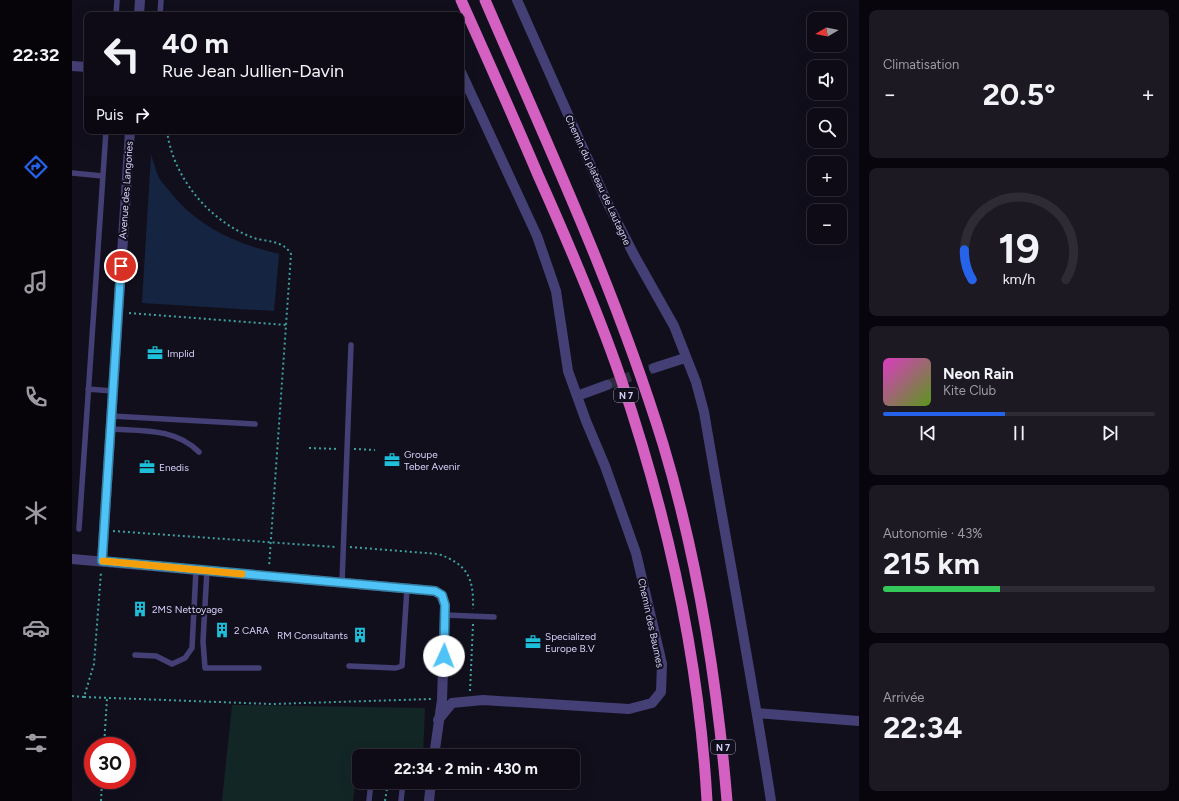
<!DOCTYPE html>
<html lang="fr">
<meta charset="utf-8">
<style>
:root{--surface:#0e0b16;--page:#1c1923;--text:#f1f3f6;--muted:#9b9ba1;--line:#2e2b35;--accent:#2563eb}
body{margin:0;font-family:Figtree,sans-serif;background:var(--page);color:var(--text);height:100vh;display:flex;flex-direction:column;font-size:15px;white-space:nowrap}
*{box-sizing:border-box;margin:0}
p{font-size:13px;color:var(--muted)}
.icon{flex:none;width:22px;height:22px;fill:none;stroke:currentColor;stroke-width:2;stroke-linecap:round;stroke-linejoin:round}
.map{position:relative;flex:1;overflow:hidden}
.side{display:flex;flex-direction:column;gap:10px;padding:10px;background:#08060c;width:320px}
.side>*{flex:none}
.banner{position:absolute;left:12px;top:12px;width:380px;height:122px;border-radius:8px;box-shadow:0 4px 16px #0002,0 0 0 1px var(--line);background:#0e0b16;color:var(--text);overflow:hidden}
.needle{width:26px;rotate:260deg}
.buttons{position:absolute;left:735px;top:12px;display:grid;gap:8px}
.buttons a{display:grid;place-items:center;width:40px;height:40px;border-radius:8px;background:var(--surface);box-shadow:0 4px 16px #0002,0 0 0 1px var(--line);font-size:20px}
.speed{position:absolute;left:12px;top:737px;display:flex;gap:8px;font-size:20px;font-weight:700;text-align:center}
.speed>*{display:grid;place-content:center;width:52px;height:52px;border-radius:50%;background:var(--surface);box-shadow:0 4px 16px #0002,0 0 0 1px var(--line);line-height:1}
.speed .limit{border:6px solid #d22;background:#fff;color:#111}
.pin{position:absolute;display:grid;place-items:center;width:34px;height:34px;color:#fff;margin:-17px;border:2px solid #fff;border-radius:50%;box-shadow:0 1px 4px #0007}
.me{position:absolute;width:44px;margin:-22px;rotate:2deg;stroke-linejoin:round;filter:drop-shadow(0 0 3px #0008)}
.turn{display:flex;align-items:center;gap:14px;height:84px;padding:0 12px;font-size:18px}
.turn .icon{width:52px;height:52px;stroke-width:2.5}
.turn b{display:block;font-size:28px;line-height:34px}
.then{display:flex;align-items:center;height:38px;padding:0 12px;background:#0003;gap:8px;font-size:15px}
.big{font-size:30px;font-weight:700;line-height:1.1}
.side .card{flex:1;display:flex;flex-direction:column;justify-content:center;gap:6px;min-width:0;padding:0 14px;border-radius:8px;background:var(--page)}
.side .dial{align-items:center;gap:0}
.dial svg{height:104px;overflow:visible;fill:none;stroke:var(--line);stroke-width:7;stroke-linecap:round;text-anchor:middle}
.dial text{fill:var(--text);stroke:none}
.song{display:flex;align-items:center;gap:12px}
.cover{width:48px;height:48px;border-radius:6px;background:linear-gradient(135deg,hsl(310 70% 55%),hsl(90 70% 35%))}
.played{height:4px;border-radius:2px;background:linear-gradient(90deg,var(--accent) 45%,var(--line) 45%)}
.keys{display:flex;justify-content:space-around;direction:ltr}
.heat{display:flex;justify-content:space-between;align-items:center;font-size:22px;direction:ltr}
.charge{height:6px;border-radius:3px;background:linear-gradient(90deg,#34c759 43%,var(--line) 0)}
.trip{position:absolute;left:280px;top:749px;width:228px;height:40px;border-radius:8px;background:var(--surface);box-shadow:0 4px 16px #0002,0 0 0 1px var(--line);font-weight:700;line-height:40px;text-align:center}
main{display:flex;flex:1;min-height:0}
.tabs{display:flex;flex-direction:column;width:72px;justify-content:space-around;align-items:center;background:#060409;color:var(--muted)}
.tabs .icon{width:28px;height:28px}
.tabs .active{color:var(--accent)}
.tabs b{font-size:18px;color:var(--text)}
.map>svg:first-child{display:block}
.green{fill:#132626}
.water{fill:#152541}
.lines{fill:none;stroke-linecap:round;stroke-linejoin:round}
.minor-tunnel{stroke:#302c3e;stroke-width:10;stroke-dasharray:10 5;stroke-linecap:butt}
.path{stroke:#3da19f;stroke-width:2;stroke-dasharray:2 3;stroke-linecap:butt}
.service{stroke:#444076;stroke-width:5.5}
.minor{stroke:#444076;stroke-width:10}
.trunk{stroke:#d461c2;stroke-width:11}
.route-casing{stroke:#337fa1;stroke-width:10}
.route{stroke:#4fc3f7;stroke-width:7}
.slow{stroke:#f59e0b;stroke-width:7}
.labels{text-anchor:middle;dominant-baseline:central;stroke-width:4;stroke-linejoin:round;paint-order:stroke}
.shield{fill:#120f1d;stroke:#9c97b7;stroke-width:1}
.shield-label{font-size:9px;font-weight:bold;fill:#d7d1f9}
.street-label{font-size:10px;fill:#d7d1f9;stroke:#120f1d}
.poi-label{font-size:10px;fill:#d7d1f9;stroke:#120f1d;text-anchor:start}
</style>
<main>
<nav class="tabs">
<b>22:32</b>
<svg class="icon active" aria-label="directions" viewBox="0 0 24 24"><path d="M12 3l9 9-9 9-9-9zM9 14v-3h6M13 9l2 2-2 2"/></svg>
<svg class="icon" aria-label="music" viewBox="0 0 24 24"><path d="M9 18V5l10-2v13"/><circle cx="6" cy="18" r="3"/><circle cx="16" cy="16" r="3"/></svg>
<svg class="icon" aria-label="phone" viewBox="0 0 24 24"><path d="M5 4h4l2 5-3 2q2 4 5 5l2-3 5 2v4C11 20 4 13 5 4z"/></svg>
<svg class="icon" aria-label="climate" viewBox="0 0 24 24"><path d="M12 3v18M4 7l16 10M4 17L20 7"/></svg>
<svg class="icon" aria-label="car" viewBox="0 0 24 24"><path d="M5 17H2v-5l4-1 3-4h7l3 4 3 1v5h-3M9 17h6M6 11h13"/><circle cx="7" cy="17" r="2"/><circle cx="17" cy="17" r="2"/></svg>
<svg class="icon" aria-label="filters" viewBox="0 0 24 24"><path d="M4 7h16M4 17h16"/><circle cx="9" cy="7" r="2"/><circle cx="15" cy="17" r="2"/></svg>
</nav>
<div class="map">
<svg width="787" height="801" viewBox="0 0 787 801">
<rect width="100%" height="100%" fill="#120f1d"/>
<path class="green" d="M 160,705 L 353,708 L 351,756 L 287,755 L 281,801 L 150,801 Z"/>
<path class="water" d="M 79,155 C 82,163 84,171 87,178 C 90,183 95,188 99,193 C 126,227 165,244 207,254 L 202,311 L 70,303 Z"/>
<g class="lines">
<path class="minor-tunnel" d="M 535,385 L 582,368"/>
<path class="path" d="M 95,131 C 101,178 138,222 182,238 C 195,242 211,240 219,254 L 197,567
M 57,313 L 214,325
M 237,448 L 267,449
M 282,449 L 303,450
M 41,531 L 264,547
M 278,547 L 366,554 C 396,564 402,579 401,609
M 398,691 L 401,624
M 0,696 L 12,697 L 22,664 L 29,572
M 12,697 L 200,704 L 360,699
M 32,746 L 35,698
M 29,801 L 30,780
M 313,801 L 316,782"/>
<path class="service" d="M 44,15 L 45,0
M 88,15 L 89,0
M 0,173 L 31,176
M 16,389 L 41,391
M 39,416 L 183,424
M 39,429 C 71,431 103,428 127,452
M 7,529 L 34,131
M 135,570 L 131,641 L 133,668 L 187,668
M 270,583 L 279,345
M 373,615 L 422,617
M 63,655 L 84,656 L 100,664 L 113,658 L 120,648 L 124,570
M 277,666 L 324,668 L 330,666 L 335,588
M 297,801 L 299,782
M 329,801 L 331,782"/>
<path class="minor" d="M 445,0 L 535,202 L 562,255 L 602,326 L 624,382 L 632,412 C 654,542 679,671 699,801
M 67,15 L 68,0
M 0,66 L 15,67
M 582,368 L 613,358
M 505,396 L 535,385
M 0,559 L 363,591 L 369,595 L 373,605 L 370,700 L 362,756
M 30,561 L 58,131
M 685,713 L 787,721
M 366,720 L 380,703 L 411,700 L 557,709 L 580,703 L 589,692 L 590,664 L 564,553 L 533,466 L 514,421 L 496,371 L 484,291 L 465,236 L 389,72
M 357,801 L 359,782"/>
<path class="trunk" d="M 389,0 C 415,58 441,116 466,175 C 496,242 525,309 549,379 C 595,515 627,657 635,801
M 413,0 C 476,146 544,291 591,444 C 626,560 645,680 655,801"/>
</g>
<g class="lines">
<defs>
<path id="route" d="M 49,266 L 30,561 L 363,591 L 370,595 L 373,605 L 372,656"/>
</defs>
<use href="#route" class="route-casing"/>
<use href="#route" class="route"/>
<path class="slow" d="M 31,561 L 170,574"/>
</g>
<defs>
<symbol id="office-bare" viewBox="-9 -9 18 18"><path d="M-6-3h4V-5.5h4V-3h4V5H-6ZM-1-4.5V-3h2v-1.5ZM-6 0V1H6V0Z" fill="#1dbfd9" stroke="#120f1d" stroke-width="2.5" paint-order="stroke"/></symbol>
<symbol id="building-bare" viewBox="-9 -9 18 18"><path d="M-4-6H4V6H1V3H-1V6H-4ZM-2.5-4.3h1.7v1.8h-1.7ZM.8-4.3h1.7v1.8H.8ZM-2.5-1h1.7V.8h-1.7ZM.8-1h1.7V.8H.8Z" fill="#1dbfd9" stroke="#120f1d" stroke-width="2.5" paint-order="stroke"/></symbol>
</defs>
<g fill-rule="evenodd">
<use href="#office-bare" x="72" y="342" width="22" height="22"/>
<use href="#office-bare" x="309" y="449" width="22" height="22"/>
<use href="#office-bare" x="64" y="456" width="22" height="22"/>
<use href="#building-bare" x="57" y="598" width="22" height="22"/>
<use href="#building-bare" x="139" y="619" width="22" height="22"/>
<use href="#building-bare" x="277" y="624" width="22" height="22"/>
<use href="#office-bare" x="450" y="631" width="22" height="22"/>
</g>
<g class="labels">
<g class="shield">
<rect x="542" y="388" width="24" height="14" rx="3"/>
<rect x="639" y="740" width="24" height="14" rx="3"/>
</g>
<g class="shield-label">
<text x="554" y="395">N 7</text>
<text x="651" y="747">N 7</text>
</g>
<g class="street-label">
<text transform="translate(526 180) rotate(65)">Chemin du plateau de Lautagne</text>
<text transform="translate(54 190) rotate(-86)">Avenue des Langories</text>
<text transform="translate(579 623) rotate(78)">Chemin des Baumes</text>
</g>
<g class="poi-label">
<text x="95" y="353">Implid</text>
<text x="332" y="454">Groupe<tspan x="332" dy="12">Teber Avenir</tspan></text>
<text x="87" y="467">Enedis</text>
<text x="80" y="609">2MS Nettoyage</text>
<text x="162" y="630">2 CARA</text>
<text x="276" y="635" text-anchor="end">RM Consultants</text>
<text x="473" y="636">Specialized<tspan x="473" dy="12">Europe B.V</tspan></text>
</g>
</g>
</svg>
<div class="buttons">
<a><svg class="needle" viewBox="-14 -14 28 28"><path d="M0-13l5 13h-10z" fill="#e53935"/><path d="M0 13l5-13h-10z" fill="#9b9ba1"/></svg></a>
<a><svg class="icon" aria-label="sound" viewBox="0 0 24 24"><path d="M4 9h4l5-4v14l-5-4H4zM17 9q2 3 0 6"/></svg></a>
<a><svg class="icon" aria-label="search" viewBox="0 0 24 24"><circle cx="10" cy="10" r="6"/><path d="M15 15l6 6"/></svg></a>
<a>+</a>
<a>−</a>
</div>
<div class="speed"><div class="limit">30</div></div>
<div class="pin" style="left:49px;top:266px;background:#d93025"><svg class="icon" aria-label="arrive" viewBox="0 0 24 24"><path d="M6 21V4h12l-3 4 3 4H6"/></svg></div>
<svg class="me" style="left:372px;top:656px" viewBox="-20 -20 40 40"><circle r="19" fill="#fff"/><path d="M0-13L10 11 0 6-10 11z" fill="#4fc3f7"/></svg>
<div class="trip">22:34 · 2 min · 430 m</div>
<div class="banner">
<div class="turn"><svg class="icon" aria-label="left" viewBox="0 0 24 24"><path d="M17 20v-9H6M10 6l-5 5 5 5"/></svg><div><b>40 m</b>Rue Jean Jullien-Davin</div></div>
<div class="then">Puis<svg class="icon" aria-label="right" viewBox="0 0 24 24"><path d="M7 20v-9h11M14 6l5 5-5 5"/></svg></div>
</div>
</div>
<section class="side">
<div class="card"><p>Climatisation</p>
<div class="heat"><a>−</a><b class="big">20.5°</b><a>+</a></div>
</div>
<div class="card dial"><svg viewBox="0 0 100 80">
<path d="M14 69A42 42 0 1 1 86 69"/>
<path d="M14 69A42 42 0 0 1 8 46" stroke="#2563eb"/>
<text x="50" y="56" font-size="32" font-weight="700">19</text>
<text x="50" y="72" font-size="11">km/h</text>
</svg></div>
<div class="card">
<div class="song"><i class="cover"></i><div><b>Neon Rain</b><p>Kite Club</p></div></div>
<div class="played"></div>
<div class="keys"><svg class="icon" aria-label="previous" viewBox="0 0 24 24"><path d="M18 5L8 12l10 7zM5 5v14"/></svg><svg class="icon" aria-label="pause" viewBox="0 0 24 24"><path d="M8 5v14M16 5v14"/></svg><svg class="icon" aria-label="next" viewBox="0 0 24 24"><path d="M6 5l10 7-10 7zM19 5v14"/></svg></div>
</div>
<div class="card"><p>Autonomie · 43%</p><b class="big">215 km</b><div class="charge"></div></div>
<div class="card"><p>Arrivée</p><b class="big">22:34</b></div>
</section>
</main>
